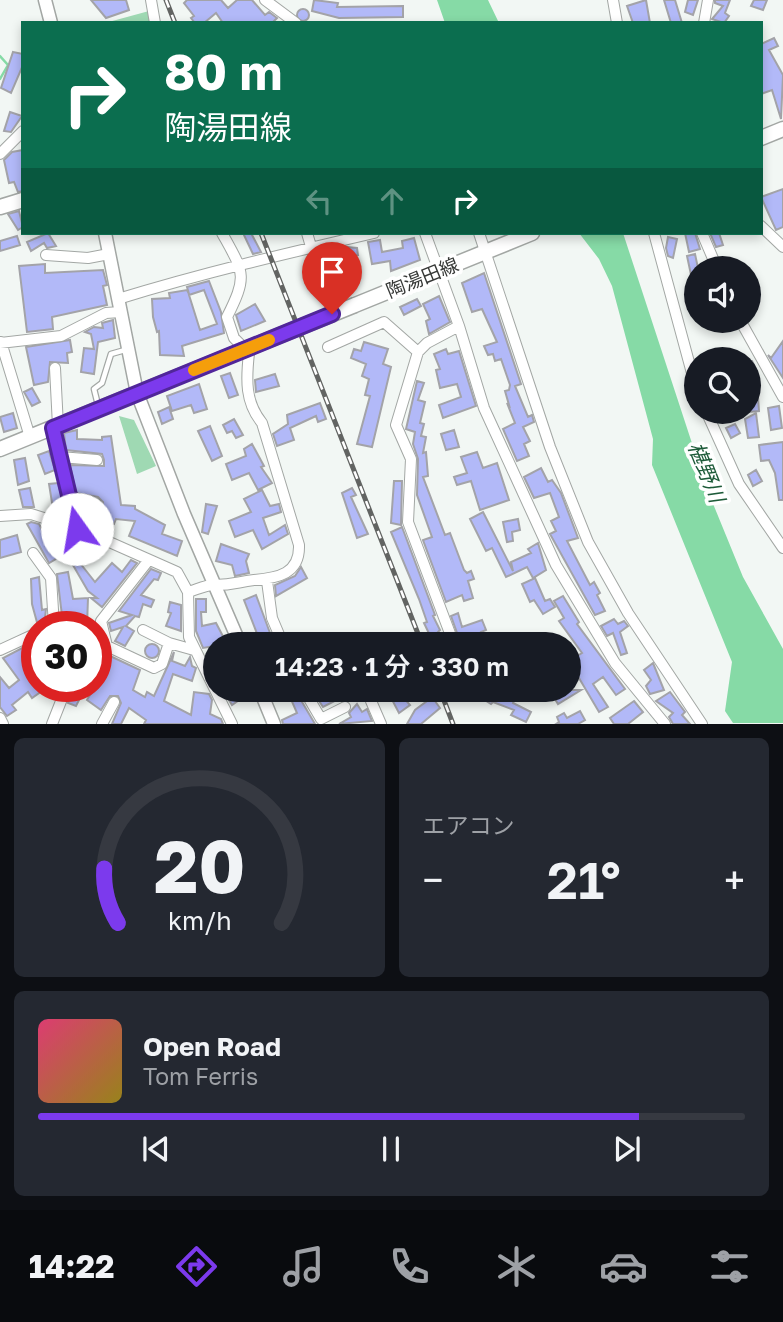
<!DOCTYPE html>
<html lang="ja">
<meta charset="utf-8">
<style>
:root{--surface:#171b24;--page:#242831;--text:#f1f3f6;--muted:#9ea1a6;--line:#363941;--accent:#7c3aed}
body{margin:0;font-family:"Golos Text","Noto Sans JP",sans-serif;background:var(--page);color:var(--text);height:100vh;display:flex;flex-direction:column;font-size:26px;white-space:nowrap}
*{box-sizing:border-box;margin:0}
p{font-size:23px;color:var(--muted)}
.icon{flex:none;width:38px;height:38px;fill:none;stroke:currentColor;stroke-width:2;stroke-linecap:round;stroke-linejoin:round}
.map{position:relative;height:724px;overflow:hidden}
.details{display:flex;flex-direction:column;gap:14px;padding:14px;background:#0d0f14;flex:1}
.details>*{flex:none}
.guide{position:absolute;left:21px;top:21px;width:742px;height:214px;border-radius:0px;box-shadow:0 4px 10px #0003;background:#0b6e4f;color:#fff;overflow:hidden}
.tools{position:absolute;left:684px;top:256px;display:grid;gap:14px}
.tools a{display:grid;place-items:center;width:77px;height:77px;border-radius:50%;background:var(--surface);box-shadow:0 4px 10px #0003;font-size:35px}
.speed{position:absolute;left:21px;top:611px;display:flex;gap:14px;font-size:35px;font-weight:700;text-align:center}
.speed>*{display:grid;place-content:center;width:91px;height:91px;border-radius:50%;background:var(--surface);box-shadow:0 4px 10px #0003;line-height:1}
.speed .limit{border:10px solid #d22;background:#fff;color:#111}
.pin{position:absolute;display:grid;place-items:center;width:60px;height:60px;color:#fff;margin:-72px -30px;border-radius:50% 50% 50% 0;rotate:-45deg;box-shadow:0 0 7px #0007}
.pin .icon{rotate:45deg}
.me{position:absolute;width:77px;margin:-38px;rotate:347deg;stroke-linejoin:round;filter:drop-shadow(0 0 5px #0008)}
.turn{display:flex;align-items:center;gap:24px;height:147px;padding:0 28px;font-size:32px}
.turn .icon{width:91px;height:91px;stroke-width:2.5}
.turn b{display:block;font-size:49px;line-height:60px}
.lanes{display:flex;align-items:center;height:66px;padding:0 28px;background:#0003;justify-content:center;gap:35px;direction:ltr}
.lanes .off{opacity:.35}
.big{font-size:52px;font-weight:600;line-height:1.1}
.details .card{flex:1;display:flex;flex-direction:column;justify-content:center;gap:10px;min-width:0;padding:0 24px;border-radius:10px;background:var(--page)}
.details .dial{align-items:center;gap:0}
.dial svg{height:182px;overflow:visible;fill:none;stroke:var(--line);stroke-width:7;stroke-linecap:round;text-anchor:middle}
.dial text{fill:var(--text);stroke:none}
.song{display:flex;align-items:center;gap:21px}
.cover{width:84px;height:84px;border-radius:10px;background:linear-gradient(135deg,hsl(340 70% 55%),hsl(50 70% 35%))}
.played{height:7px;border-radius:4px;background:linear-gradient(90deg,var(--accent) 85%,var(--line) 85%)}
.keys{display:flex;justify-content:space-around;direction:ltr}
.heat{display:flex;justify-content:space-between;align-items:center;font-size:38px;direction:ltr}
.details .tiles{flex:1;display:grid;gap:14px;grid-template-columns:1fr 1fr}
.card:last-child{grid-column:span 2}
.trip{position:absolute;left:203px;top:632px;width:378px;height:70px;border-radius:35px;background:var(--surface);box-shadow:0 4px 10px #0003;font-weight:600;line-height:70px;text-align:center}
.tab-bar{display:flex;height:112px;justify-content:space-around;align-items:center;background:#090b0e;color:var(--muted)}
.tab-bar .icon{width:49px;height:49px}
.tab-bar .active{color:var(--accent)}
.tab-bar b{font-size:32px;color:var(--text)}
.map>svg:first-child{display:block}
.green{fill:#9fd9b3}
.water{fill:#86daa6}
.lines{fill:none;stroke-linecap:round;stroke-linejoin:round}
.stream{stroke:#86daa6;stroke-width:2.5}
.building{fill:#b2b9f8;stroke:#a3a3a8;stroke-width:2;fill-rule:evenodd}
.service-casing{stroke:#a3a7a4;stroke-width:7}
.minor-casing{stroke:#a3a7a4;stroke-width:12}
.tertiary-casing{stroke:#a3a7a4;stroke-width:15}
.secondary-casing{stroke:#a3a7a4;stroke-width:17}
.service{stroke:#fff;stroke-width:4.5}
.minor{stroke:#fff;stroke-width:10}
.tertiary{stroke:#fff;stroke-width:12}
.secondary{stroke:#fff;stroke-width:14}
.rail-casing{stroke:#626462;stroke-width:5}
.rail{stroke:#fff;stroke-width:2.5;stroke-dasharray:8;stroke-linecap:butt}
.secondary-bridge-casing{stroke:#a3a7a4;stroke-width:17;stroke-linecap:butt}
.secondary-bridge{stroke:#fff;stroke-width:14}
.route-casing{stroke:#51269a;stroke-width:18}
.route{stroke:#7c3aed;stroke-width:12}
.slow{stroke:#f59e0b;stroke-width:12}
.labels{text-anchor:middle;dominant-baseline:central;stroke-width:7;stroke-linejoin:round;paint-order:stroke}
.street-label{font-size:19px;fill:#363836;stroke:#fff}
.water-label{font-size:21px;font-style:italic;fill:#1d5b39;stroke:#fff}
</style>
<div class="map">
<svg width="783" height="724" viewBox="0 0 783 724">
<rect width="100%" height="100%" fill="#f2f7f4"/>
<path class="green" d="M 149,11 L 150,23 L 105,23 Z
M 119,416 L 134,420 L 156,466 L 137,474 Z"/>
<path class="water" d="M 437,0 L 488,0 L 499,23 L 445,23 Z
M 579,233 L 623,233 L 707,489 L 743,577 L 783,649 L 783,723 L 733,723 L 725,711 L 732,662 L 652,465 L 653,439 L 612,286 L 599,259 Z"/>
<g class="lines">
<path class="stream" d="M 0,56 L 8,65 L 0,79"/>
</g>
<path class="building" d="M 91,0 L 126,0 L 129,10 L 106,18 Z
M 187,0 L 221,0 L 228,8 L 237,0 L 252,0 L 265,15 L 269,12 L 277,18 L 272,23 L 223,23 L 216,13 L 204,23 L 195,23 L 191,18 L 194,16 L 184,3 Z
M 314,0 L 338,3 L 337,7 L 403,6 L 403,17 L 339,18 L 312,11 Z
M 646,0 L 650,23 L 633,23 L 627,6 Z
M 664,0 L 675,0 L 682,23 L 671,23 Z
M 688,0 L 698,0 L 693,15 L 685,12 Z
M 715,0 L 730,0 L 725,13 L 729,16 L 724,23 L 712,19 L 723,6 L 715,3 Z
M 754,0 L 767,0 L 763,10 L 751,6 Z
M297 15a6 6 0 1 1 12 0a6 6 0 1 1-12 0Z
M 774,38 L 778,46 L 769,50 L 783,75 L 781,119 L 772,90 L 761,94 L 761,44 Z
M 13,52 L 23,54 L 23,65 L 11,93 L 1,88 Z
M 10,112 L 22,116 L 11,132 L 4,131 Z
M 23,150 L 23,191 L 18,192 L 14,182 L 9,183 L 4,160 L 12,152 Z
M 783,189 L 783,227 L 776,230 L 761,197 Z
M 19,211 L 23,227 L 18,230 L 8,214 Z
M 48,233 L 56,246 L 47,248 L 44,243 L 31,251 L 27,242 Z
M 243,233 L 251,233 L 261,252 L 253,254 Z
M 685,233 L 695,233 L 700,249 L 689,252 Z
M 710,233 L 719,233 L 723,245 L 716,247 Z
M 17,236 L 20,245 L 0,251 L 0,241 Z
M 668,237 L 677,239 L 673,258 L 668,256 L 666,248 Z
M 414,238 L 420,260 L 391,271 L 390,261 L 372,264 L 368,242 L 380,240 L 382,252 L 403,248 L 402,241 Z
M 347,247 L 357,248 L 358,255 L 346,256 L 344,267 L 326,264 L 332,277 L 324,280 L 317,263 L 333,256 L 333,251 Z
M 695,254 L 698,268 L 696,302 L 689,285 L 693,284 L 687,256 Z
M 45,264 L 45,273 L 103,270 L 107,285 L 103,286 L 107,305 L 52,317 L 53,329 L 27,332 L 19,266 Z
M 484,273 L 521,384 L 515,386 L 528,417 L 532,415 L 534,422 L 523,427 L 530,441 L 524,444 L 529,456 L 517,461 L 503,429 L 515,423 L 507,403 L 509,405 L 505,391 L 509,390 L 510,385 L 501,359 L 495,361 L 493,354 L 488,355 L 484,346 L 497,342 L 482,309 L 472,312 L 462,283 Z
M 209,281 L 221,312 L 224,333 L 182,346 L 184,356 L 160,355 L 159,331 L 157,332 L 153,317 L 152,299 L 170,298 L 169,293 L 187,290 L 189,294 L 187,287 ZM 204,290 L 217,324 L 200,330 L 189,295 Z
M 439,296 L 450,322 L 429,334 L 426,321 L 430,319 L 423,304 Z
M 417,299 L 421,306 L 404,315 L 400,307 Z
M 255,304 L 265,321 L 241,331 L 236,315 Z
M 113,320 L 115,338 L 98,342 L 94,374 L 81,372 L 84,348 L 94,349 L 91,334 L 85,332 L 94,327 L 103,328 L 102,323 Z
M 70,340 L 72,352 L 67,353 L 68,363 L 50,362 L 48,382 L 34,385 L 26,347 Z
M 783,341 L 783,378 L 768,355 L 771,358 Z
M 364,342 L 388,349 L 383,364 L 391,367 L 372,447 L 357,444 L 370,396 L 365,395 L 369,379 L 362,376 L 366,364 L 351,358 L 354,349 L 361,351 Z
M 446,349 L 448,354 L 459,351 L 476,406 L 443,418 L 439,405 L 461,397 L 457,384 L 440,388 L 436,370 L 440,369 L 434,354 Z
M 749,361 L 752,361 L 756,369 L 759,411 L 749,412 Z
M 230,373 L 238,395 L 229,398 L 221,376 Z
M 275,374 L 279,386 L 256,392 L 255,380 Z
M 417,381 L 424,383 L 418,400 L 425,402 L 420,423 L 424,424 L 421,436 L 426,437 L 423,453 L 426,452 L 428,476 L 423,477 L 445,535 L 450,533 L 464,570 L 467,573 L 471,571 L 474,579 L 468,581 L 473,598 L 464,601 L 462,595 L 446,602 L 423,540 L 432,537 L 417,495 L 418,459 L 413,444 L 415,432 L 406,429 Z
M 199,384 L 207,409 L 194,413 L 191,405 L 172,411 L 167,396 Z
M 32,388 L 40,402 L 32,406 L 24,392 Z
M 320,403 L 326,419 L 318,422 L 316,416 L 290,428 L 294,440 L 277,446 L 273,434 L 288,424 L 287,415 Z
M 779,406 L 782,428 L 771,430 L 768,408 Z
M 169,407 L 173,419 L 162,424 L 158,412 Z
M 13,413 L 17,428 L 4,432 L 0,417 Z
M 756,413 L 759,437 L 748,438 L 745,419 Z
M 234,419 L 243,435 L 236,438 L 232,431 L 227,433 L 223,425 Z
M 735,424 L 740,433 L 731,438 L 726,428 Z
M 210,426 L 222,456 L 212,461 L 198,431 Z
M 77,430 L 77,439 L 102,440 L 102,437 L 111,436 L 121,505 L 135,506 L 135,509 L 165,525 L 162,534 L 182,541 L 177,556 L 129,536 L 135,521 L 116,519 L 114,524 L 83,521 L 82,518 L 102,509 L 103,502 L 98,497 L 76,493 L 70,465 L 104,466 L 104,460 L 102,454 L 66,450 L 64,433 Z
M 454,430 L 459,447 L 446,450 L 441,434 Z
M 783,442 L 783,500 L 779,500 L 775,473 L 769,460 L 761,461 L 759,445 Z
M 252,444 L 264,466 L 261,467 L 272,483 L 258,490 L 249,473 L 232,480 L 226,464 L 246,456 L 244,449 Z
M 49,451 L 55,470 L 45,474 L 38,455 Z
M 477,452 L 483,468 L 497,463 L 509,500 L 480,510 L 471,481 L 457,485 L 454,477 L 467,473 L 461,457 Z
M 25,458 L 29,481 L 18,485 L 14,460 Z
M 541,468 L 548,482 L 552,480 L 561,493 L 578,538 L 567,541 L 590,585 L 594,582 L 600,593 L 597,595 L 605,611 L 595,615 L 550,534 L 556,531 L 551,521 L 559,517 L 550,493 L 534,498 L 524,477 Z
M 756,470 L 762,481 L 753,486 L 748,475 Z
M 394,481 L 402,481 L 401,525 L 391,523 Z
M 58,483 L 66,514 L 58,515 L 50,512 L 55,509 L 53,509 L 49,484 Z
M 30,488 L 34,507 L 23,507 L 19,490 Z
M 352,488 L 356,495 L 351,497 L 368,534 L 357,538 L 342,493 Z
M 262,490 L 270,506 L 279,504 L 281,512 L 263,518 L 269,535 L 285,525 L 288,534 L 262,549 L 253,530 L 235,537 L 229,521 L 251,512 L 244,499 Z
M 206,504 L 217,506 L 208,534 L 202,532 Z
M 483,512 L 513,571 L 511,562 L 531,553 L 528,549 L 538,543 L 546,570 L 533,578 L 527,567 L 506,577 L 492,548 L 486,551 L 470,519 Z
M 518,519 L 520,530 L 512,532 L 513,541 L 507,542 L 503,522 Z
M 31,522 L 39,524 L 53,550 L 68,542 L 70,546 L 82,539 L 90,542 L 94,547 L 76,558 L 95,582 L 112,563 L 122,572 L 131,560 L 137,563 L 102,607 L 91,598 L 97,598 L 88,591 L 66,553 L 49,563 L 27,524 Z
M 402,527 L 435,615 L 433,616 L 440,630 L 438,632 L 444,644 L 434,644 L 424,623 L 427,622 L 419,599 L 391,532 Z
M 17,535 L 21,552 L 0,558 L 0,540 Z
M 221,544 L 249,554 L 246,561 L 249,573 L 235,576 L 232,565 L 216,561 Z
M 301,567 L 307,578 L 276,596 L 275,585 L 295,576 Z
M 151,569 L 161,573 L 158,580 L 154,579 L 141,595 L 154,600 L 151,607 L 143,604 L 139,617 L 135,616 L 126,626 L 134,631 L 125,646 L 115,641 L 123,627 L 111,631 L 109,623 L 132,615 L 119,611 Z
M 68,572 L 73,599 L 88,598 L 87,626 L 77,626 L 77,623 L 63,624 L 57,574 Z
M 39,577 L 42,610 L 46,609 L 44,626 L 38,626 L 32,604 L 31,579 Z
M 535,578 L 545,601 L 550,599 L 555,607 L 543,614 L 534,600 L 530,602 L 522,584 Z
M 256,595 L 270,633 L 267,635 L 271,644 L 261,644 L 244,600 Z
M 563,596 L 579,622 L 577,624 L 625,689 L 616,695 L 603,677 L 593,684 L 608,707 L 599,712 L 569,661 L 582,653 L 559,621 L 564,618 L 554,601 Z
M 196,599 L 206,599 L 206,612 L 201,612 L 202,626 L 216,623 L 227,644 L 203,648 L 196,631 Z
M 170,602 L 181,605 L 181,631 L 166,626 L 171,613 L 168,612 Z
M 458,613 L 462,627 L 482,620 L 486,630 L 481,632 L 486,644 L 461,644 L 451,616 Z
M 614,619 L 618,624 L 624,621 L 628,626 L 620,632 L 627,653 L 621,655 L 613,633 L 607,636 L 601,626 Z
M145 651a7 7 0 1 1 14 0a7 7 0 1 1-14 0Z
M 26,646 L 37,660 L 37,686 L 49,686 L 32,698 L 28,692 L 12,705 L 16,710 L 7,716 L 0,707 L 0,677 L 9,688 L 19,680 L 3,658 Z
M 174,652 L 172,661 L 185,666 L 190,657 L 192,666 L 196,668 L 192,681 L 173,674 L 164,701 L 191,715 L 194,692 L 209,694 L 212,700 L 210,714 L 221,719 L 223,724 L 144,724 L 146,720 L 129,708 L 121,724 L 112,724 L 121,703 L 118,696 L 110,696 L 101,710 L 87,700 L 101,676 L 108,655 L 140,670 L 133,690 L 145,697 L 147,692 L 154,696 Z
M 653,663 L 664,690 L 650,694 L 646,686 L 651,680 L 644,670 Z
M 74,686 L 84,690 L 76,706 L 68,703 Z
M 223,690 L 237,690 L 242,698 L 232,705 Z
M 287,690 L 295,690 L 315,724 L 283,724 L 282,720 L 297,713 Z
M 312,690 L 356,690 L 323,707 Z
M 387,690 L 397,690 L 410,705 L 399,713 Z
M 427,690 L 440,708 L 421,724 L 407,724 L 415,710 L 427,701 L 423,696 Z
M 469,690 L 496,690 L 515,698 L 513,703 L 531,712 L 526,722 L 511,715 L 514,710 L 493,702 L 491,704 Z
M 559,690 L 581,690 L 558,704 L 552,694 Z
M 670,692 L 685,712 L 682,715 L 690,724 L 673,724 L 669,717 L 673,713 L 656,701 Z
M 634,701 L 643,712 L 628,724 L 614,724 L 610,718 Z
M 357,704 L 362,712 L 367,709 L 372,721 L 339,724 L 351,717 L 349,713 Z
M 580,711 L 585,720 L 578,724 L 556,724 L 559,722 L 557,717 L 564,713 L 567,718 Z"/>
<g class="lines">
<defs>
<path id="service" d="M 98,405 L 94,389 L 102,383 L 111,354 L 125,350"/>
<path id="minor" d="M 151,0 L 155,23
M 265,0 L 296,23
M 613,0 L 617,23
M 704,23 L 708,0
M 0,154 L 23,131
M 761,226 L 783,247
M 307,233 L 312,250
M 425,233 L 459,326 L 484,408 L 556,565 L 615,663 L 665,724
M 479,233 L 550,447 L 588,542 L 628,613 L 702,724
M 654,233 L 696,388
M 702,233 L 717,268
M 46,255 L 88,258 L 109,254
M 118,299 C 202,273 288,253 374,233
M 740,320 L 783,397
M 1,342 L 30,437
M 0,343 L 61,336 L 106,313 L 120,312
M 328,347 L 384,322 L 418,352
M 55,368 L 58,426
M 706,411 L 739,484 L 783,548
M 53,428 L 77,529
M 60,457 L 97,460
M 70,499 L 96,504
M 0,516 L 31,514 L 50,520 L 89,533 L 177,572 L 188,592 L 189,637 L 232,724
M 33,553 L 51,578 L 54,626
M 148,561 L 101,621 L 107,646 L 154,668 L 162,664 L 169,643 L 194,650
M 267,581 L 272,618 L 283,644
M 188,592 C 196,590 207,584 215,585 C 234,585 237,582 254,580 C 278,578 300,574 299,545 L 262,423 C 245,402 246,380 249,353 L 234,338 L 227,317 C 248,275 244,273 222,233
M 143,630 L 169,643
M 454,644 L 408,522 L 411,459 L 396,425 L 418,352 L 427,343 L 459,326
M 0,650 L 37,633
M 304,690 L 321,719 L 345,707
M 371,701 L 381,724
M 0,718 L 3,724
M 52,724 L 67,686
M 102,724 L 114,702"/>
<path id="tertiary" d="M 45,0 L 51,23
M 105,233 L 137,393 L 184,514 L 240,644
M 260,690 L 274,724"/>
<path id="secondary" d="M 761,138 L 783,129
M 0,207 L 23,200
M 355,305 L 532,233
M 0,449 L 241,351"/>
</defs>
<use href="#service" class="service-casing"/>
<use href="#minor" class="minor-casing"/>
<use href="#tertiary" class="tertiary-casing"/>
<use href="#secondary" class="secondary-casing"/>
<use href="#service" class="service"/>
<use href="#minor" class="minor"/>
<use href="#tertiary" class="tertiary"/>
<use href="#secondary" class="secondary"/>
<defs>
<path id="rail" d="M 166,0 L 175,23
M 261,233 L 422,644
M 440,690 L 453,724"/>
</defs>
<use href="#rail" class="rail-casing"/>
<use href="#rail" class="rail"/>
<defs>
<path id="secondary-bridge" d="M 241,351 L 355,305"/>
</defs>
<use href="#secondary-bridge" class="secondary-bridge-casing"/>
<use href="#secondary-bridge" class="secondary-bridge"/>
</g>
<g class="lines">
<defs>
<path id="route" d="M 77,529 L 53,428 L 332,314"/>
</defs>
<use href="#route" class="route-casing"/>
<use href="#route" class="route"/>
<path class="slow" d="M 194,370 L 269,340"/>
</g>
<g class="labels">
<g class="street-label">
<text transform="translate(422 277) rotate(-22)">陶湯田線</text>
</g>
<g class="water-label">
<text transform="translate(707 472) rotate(68)">椹野川</text>
</g>
</g>
</svg>
<div class="tools">
<a><svg class="icon" aria-label="sound" viewBox="0 0 24 24"><path d="M4 9h4l5-4v14l-5-4H4zM17 9q2 3 0 6"/></svg></a>
<a><svg class="icon" aria-label="search" viewBox="0 0 24 24"><circle cx="10" cy="10" r="6"/><path d="M15 15l6 6"/></svg></a>
</div>
<div class="speed"><div class="limit">30</div></div>
<div class="pin" style="left:332px;top:314px;background:#d93025"><svg class="icon" aria-label="arrive" viewBox="0 0 24 24"><path d="M6 21V4h12l-3 4 3 4H6"/></svg></div>
<svg class="me" style="left:77px;top:529px" viewBox="-20 -20 40 40"><circle r="19" fill="#fff"/><path d="M0-13L10 11 0 6-10 11z" fill="#7c3aed"/></svg>
<div class="trip">14:23 · 1 分 · 330 m</div>
<div class="guide">
<div class="turn"><svg class="icon" aria-label="right" viewBox="0 0 24 24"><path d="M7 20v-9h11M14 6l5 5-5 5"/></svg><div><b>80 m</b>陶湯田線</div></div>
<div class="lanes"><svg class="icon off" aria-label="left" viewBox="0 0 24 24"><path d="M17 20v-9H6M10 6l-5 5 5 5"/></svg><svg class="icon off" aria-label="ahead" viewBox="0 0 24 24"><path d="M12 20V5M6 11l6-6 6 6"/></svg><svg class="icon" aria-label="right" viewBox="0 0 24 24"><path d="M7 20v-9h11M14 6l5 5-5 5"/></svg></div>
</div>
</div>
<section class="details">
<div class="tiles">
<div class="card dial"><svg viewBox="0 0 100 80">
<path d="M14 69A42 42 0 1 1 86 69"/>
<path d="M14 69A42 42 0 0 1 8 45" stroke="#7c3aed"/>
<text x="50" y="56" font-size="32" font-weight="700">20</text>
<text x="50" y="72" font-size="11">km/h</text>
</svg></div>
<div class="card"><p>エアコン</p>
<div class="heat"><a>−</a><b class="big">21°</b><a>+</a></div>
</div>
<div class="card">
<div class="song"><i class="cover"></i><div><b>Open Road</b><p>Tom Ferris</p></div></div>
<div class="played"></div>
<div class="keys"><svg class="icon" aria-label="previous" viewBox="0 0 24 24"><path d="M18 5L8 12l10 7zM5 5v14"/></svg><svg class="icon" aria-label="pause" viewBox="0 0 24 24"><path d="M8 5v14M16 5v14"/></svg><svg class="icon" aria-label="next" viewBox="0 0 24 24"><path d="M6 5l10 7-10 7zM19 5v14"/></svg></div>
</div>
</div>
</section>
<nav class="tab-bar">
<b>14:22</b>
<svg class="icon active" aria-label="directions" viewBox="0 0 24 24"><path d="M12 3l9 9-9 9-9-9zM9 14v-3h6M13 9l2 2-2 2"/></svg>
<svg class="icon" aria-label="music" viewBox="0 0 24 24"><path d="M9 18V5l10-2v13"/><circle cx="6" cy="18" r="3"/><circle cx="16" cy="16" r="3"/></svg>
<svg class="icon" aria-label="phone" viewBox="0 0 24 24"><path d="M5 4h4l2 5-3 2q2 4 5 5l2-3 5 2v4C11 20 4 13 5 4z"/></svg>
<svg class="icon" aria-label="climate" viewBox="0 0 24 24"><path d="M12 3v18M4 7l16 10M4 17L20 7"/></svg>
<svg class="icon" aria-label="car" viewBox="0 0 24 24"><path d="M5 17H2v-5l4-1 3-4h7l3 4 3 1v5h-3M9 17h6M6 11h13"/><circle cx="7" cy="17" r="2"/><circle cx="17" cy="17" r="2"/></svg>
<svg class="icon" aria-label="filters" viewBox="0 0 24 24"><path d="M4 7h16M4 17h16"/><circle cx="9" cy="7" r="2"/><circle cx="15" cy="17" r="2"/></svg>
</nav>
